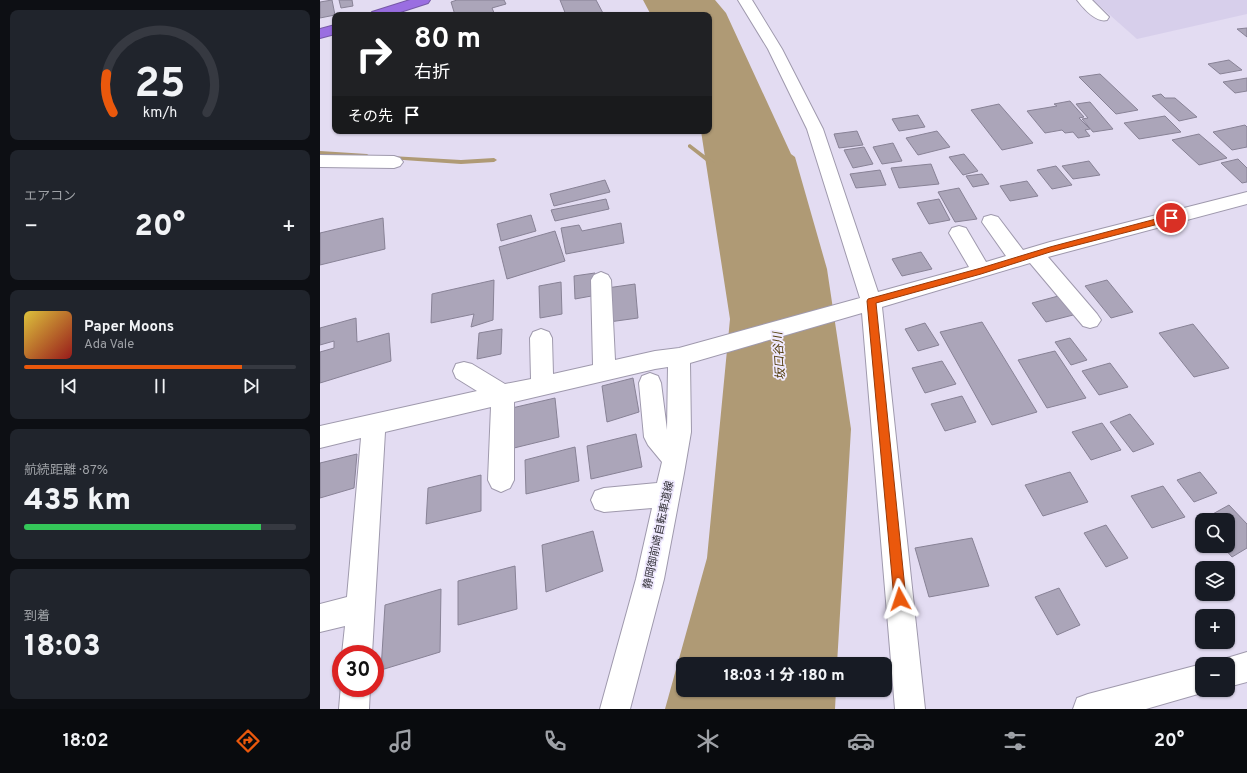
<!DOCTYPE html>
<html lang="ja">
<meta charset="utf-8">
<style>
:root{--surface:#171b24;--page:#20242c;--text:#f1f3f6;--muted:#9ea1a6;--line:#363941;--accent:#ea580c}
body{margin:0;font-family:Overpass,"Noto Sans JP",sans-serif;background:var(--page);color:var(--text);height:100vh;display:flex;flex-direction:column;font-size:15px;white-space:nowrap}
*{box-sizing:border-box;margin:0}
p{font-size:13px;color:var(--muted)}
.icon{flex:none;width:22px;height:22px;fill:none;stroke:currentColor;stroke-width:2;stroke-linecap:round;stroke-linejoin:round}
.map{position:relative;flex:1;overflow:hidden}
.details{display:flex;flex-direction:column;gap:10px;padding:10px;background:#0d0f14;width:320px}
.details>*{flex:none}
.hud{position:absolute;left:12px;top:12px;width:380px;height:122px;border-radius:8px;box-shadow:0 1px 3px #0004;background:#202124;color:#fff;overflow:hidden}
.fabs{position:absolute;left:875px;top:513px;display:grid;gap:8px}
.fabs a{display:grid;place-items:center;width:40px;height:40px;border-radius:8px;background:var(--surface);box-shadow:0 1px 3px #0004;font-size:20px}
.speed{position:absolute;left:12px;top:645px;display:flex;gap:8px;font-size:20px;font-weight:700;text-align:center}
.speed>*{display:grid;place-content:center;width:52px;height:52px;border-radius:50%;background:var(--surface);box-shadow:0 1px 3px #0004;line-height:1}
.speed .limit{border:6px solid #d22;background:#fff;color:#111}
.pin{position:absolute;display:grid;place-items:center;width:34px;height:34px;color:#fff;margin:-17px;border:2px solid #fff;border-radius:50%;box-shadow:0 1px 4px #0007}
.me{position:absolute;width:44px;margin:-22px;rotate:355deg;stroke-linejoin:round;filter:drop-shadow(0 0 3px #0008)}
.turn{display:flex;align-items:center;gap:14px;height:84px;padding:0 16px;font-size:18px}
.turn .icon{width:52px;height:52px;stroke-width:2.5}
.turn b{display:block;font-size:28px;line-height:34px}
.then{display:flex;align-items:center;height:38px;padding:0 16px;background:#0003;gap:8px;font-size:15px}
.big{font-size:30px;font-weight:800;line-height:1.1}
.details .tile{flex:1;display:flex;flex-direction:column;justify-content:center;gap:6px;min-width:0;padding:0 14px;border-radius:8px;background:var(--page)}
.details .dial{align-items:center;gap:0}
.dial svg{height:104px;overflow:visible;fill:none;stroke:var(--line);stroke-width:7;stroke-linecap:round;text-anchor:middle}
.dial text{fill:var(--text);stroke:none}
.song{display:flex;align-items:center;gap:12px}
.cover{width:48px;height:48px;border-radius:6px;background:linear-gradient(135deg,hsl(50 70% 55%),hsl(0 70% 35%))}
.played{height:4px;border-radius:2px;background:linear-gradient(90deg,var(--accent) 80%,var(--line) 80%)}
.keys{display:flex;justify-content:space-around;direction:ltr}
.heat{display:flex;justify-content:space-between;align-items:center;font-size:22px;direction:ltr}
.charge{height:6px;border-radius:3px;background:linear-gradient(90deg,#34c759 87%,var(--line) 0)}
.trip{position:absolute;left:356px;top:657px;width:216px;height:40px;border-radius:8px;background:var(--surface);box-shadow:0 1px 3px #0004;font-weight:800;line-height:40px;text-align:center}
.menu{display:flex;height:64px;justify-content:space-around;align-items:center;background:#090b0e;color:var(--muted)}
.menu .icon{width:28px;height:28px}
.menu .active{color:var(--accent)}
.menu b{font-size:18px;color:var(--text)}
main{display:flex;flex:1;min-height:0}
.map>svg:first-child{display:block}
.built{fill:#d7cfeb}
.water{fill:#af9a75}
.lines{fill:none;stroke-linecap:round;stroke-linejoin:round}
.stream{fill:#af9a75;fill-rule:evenodd}
.building{fill:#aba5b9;stroke:#888296}
.minor-casing{stroke:#9f99ad;stroke-width:2}
.highway-casing{stroke:#7659a7;stroke-width:2}
.minor{fill:#fff;fill-rule:evenodd}
.highway{fill:#9a6ee1;fill-rule:evenodd}
.route{fill:#ea580c;stroke:#983908}
.labels{text-anchor:middle;dominant-baseline:central;stroke-width:3.5;stroke-linejoin:round;paint-order:stroke}
.street-label{font-size:11px;fill:#34323a;stroke:#f0eaff}
.water-label{font-size:12px;font-style:italic;fill:#523c0b;stroke:#f0eaff}
</style>
<main>
<section class="details">
<div class="tile dial"><svg viewBox="0 0 100 80">
<path d="M14 69A42 42 0 1 1 86 69"/>
<path d="M14 69A42 42 0 0 1 9 39" stroke="#ea580c"/>
<text x="50" y="56" font-size="32" font-weight="700">25</text>
<text x="50" y="72" font-size="11">km/h</text>
</svg></div>
<div class="tile"><p>エアコン</p>
<div class="heat"><a>−</a><b class="big">20°</b><a>+</a></div>
</div>
<div class="tile">
<div class="song"><i class="cover"></i><div><b>Paper Moons</b><p>Ada Vale</p></div></div>
<div class="played"></div>
<div class="keys"><svg class="icon" aria-label="previous" viewBox="0 0 24 24"><path d="M18 5L8 12l10 7zM5 5v14"/></svg><svg class="icon" aria-label="pause" viewBox="0 0 24 24"><path d="M8 5v14M16 5v14"/></svg><svg class="icon" aria-label="next" viewBox="0 0 24 24"><path d="M6 5l10 7-10 7zM19 5v14"/></svg></div>
</div>
<div class="tile"><p>航続距離 · 87%</p><b class="big">435 km</b><div class="charge"></div></div>
<div class="tile"><p>到着</p><b class="big">18:03</b></div>
</section>
<div class="map">
<svg width="927" height="709" viewBox="0 0 927 709">
<rect width="100%" height="100%" fill="#e3dcf2"/>
<path class="built" d="M 773,0 L 927,0 L 927,14 L 817,39 Z"/>
<path class="water" d="M 323,0 L 395,0 L 406,13 L 471,154 L 475,157 L 507,269 L 531,429 L 517,664 L 363,664 L 363,690 L 516,690 L 515,709 L 345,709 L 387,558 L 410,319 L 381,131 L 389,131 L 389,15 L 331,15 Z"/>
<g class="lines">
<path class="stream" d="M 370,144 L 395,163 L 395,165 L 391,165 L 368,147 L 368,145 Z
M 0,151 L 47,154 L 50,156 L 47,158 L 0,155 Z
M 71,156 L 141,160 L 174,158 L 177,160 L 174,162 L 141,164 L 69,159 L 69,157 Z"/>
</g>
<path class="building" d="M 12,0 L 15,15 L 0,18 L 0,2 Z
M 19,0 L 32,0 L 33,6 L 21,8 Z
M 137,0 L 184,0 L 186,4 L 172,8 L 175,15 L 135,15 L 131,2 Z
M 240,0 L 276,0 L 284,15 L 246,15 Z
M 927,28 L 927,37 L 917,29 Z
M 909,60 L 922,70 L 900,74 L 888,64 Z
M 780,74 L 818,110 L 796,114 L 759,77 Z
M 927,78 L 927,91 L 915,93 L 903,82 Z
M 841,94 L 845,98 L 855,98 L 877,117 L 859,121 L 832,96 Z
M 750,101 L 764,117 L 759,118 L 770,129 L 765,130 L 770,136 L 758,138 L 753,132 L 745,133 L 742,130 L 725,133 L 707,111 L 737,106 L 734,104 Z
M 770,102 L 793,129 L 773,132 L 762,119 L 768,118 L 756,104 Z
M 679,104 L 713,143 L 682,150 L 651,110 Z
M 598,115 L 605,127 L 579,131 L 572,119 Z
M 845,116 L 861,132 L 819,139 L 804,123 Z
M 925,125 L 927,127 L 927,147 L 912,150 L 893,132 Z
M 537,131 L 543,145 L 519,148 L 514,134 Z
M 617,131 L 630,147 L 598,155 L 586,138 Z
M 879,134 L 907,158 L 879,165 L 852,140 Z
M 573,143 L 582,161 L 562,164 L 553,147 Z
M 544,147 L 553,164 L 533,168 L 524,150 Z
M 644,154 L 658,171 L 643,175 L 629,157 Z
M 918,159 L 927,168 L 927,182 L 922,183 L 901,163 Z
M 769,161 L 780,175 L 753,179 L 742,166 Z
M 611,164 L 619,184 L 579,188 L 571,168 Z
M 736,166 L 752,185 L 732,189 L 717,170 Z
M 560,170 L 566,185 L 536,188 L 530,174 Z
M 662,174 L 669,184 L 653,187 L 646,176 Z
M 285,180 L 290,192 L 234,206 L 230,194 Z
M 707,181 L 718,196 L 690,201 L 680,186 Z
M 639,188 L 657,219 L 635,222 L 618,192 Z
M 286,199 L 289,209 L 235,221 L 231,210 Z
M 619,199 L 630,220 L 609,224 L 597,203 Z
M 211,215 L 216,231 L 181,241 L 177,224 Z
M 63,218 L 65,249 L 0,265 L 0,233 Z
M 301,223 L 304,243 L 246,254 L 241,228 L 259,225 L 262,231 Z
M 235,231 L 245,261 L 187,279 L 179,247 Z
M 601,252 L 612,269 L 582,276 L 572,259 Z
M 275,273 L 277,295 L 255,299 L 254,276 Z
M 174,280 L 173,320 L 151,327 L 154,314 L 111,323 L 112,294 Z
M 787,280 L 813,312 L 791,318 L 765,286 Z
M 241,282 L 242,314 L 220,318 L 219,286 Z
M 315,284 L 318,318 L 289,322 L 287,288 Z
M 742,295 L 757,314 L 726,322 L 712,303 Z
M 36,318 L 37,342 L 69,333 L 71,361 L 0,383 L 0,352 L 14,348 L 14,341 L 0,345 L 0,328 Z
M 662,322 L 717,412 L 672,425 L 620,332 Z
M 605,323 L 619,345 L 598,351 L 585,329 Z
M 873,324 L 909,368 L 874,377 L 839,333 Z
M 182,329 L 181,354 L 157,359 L 159,333 Z
M 750,338 L 767,360 L 751,365 L 735,342 Z
M 735,351 L 766,398 L 727,408 L 698,360 Z
M 622,361 L 636,384 L 605,393 L 592,368 Z
M 790,363 L 808,387 L 779,395 L 762,371 Z
M 313,378 L 319,412 L 287,422 L 282,386 Z
M 642,396 L 656,422 L 625,431 L 611,404 Z
M 235,398 L 239,437 L 194,448 L 192,408 Z
M 810,414 L 834,444 L 813,452 L 790,422 Z
M 782,423 L 801,450 L 771,460 L 752,432 Z
M 316,434 L 322,467 L 271,479 L 267,446 Z
M 255,447 L 259,481 L 206,494 L 205,460 Z
M 37,454 L 34,488 L 0,498 L 0,463 Z
M 750,472 L 768,502 L 723,516 L 705,485 Z
M 880,472 L 897,493 L 874,502 L 857,480 Z
M 161,475 L 161,511 L 106,524 L 108,488 Z
M 843,486 L 865,517 L 832,528 L 811,496 Z
M 909,505 L 927,524 L 927,548 L 912,557 L 902,546 L 908,546 L 908,520 L 882,520 L 882,523 L 880,521 Z
M 786,525 L 808,558 L 786,567 L 764,533 Z
M 273,531 L 283,571 L 226,592 L 222,545 Z
M 652,538 L 669,586 L 609,597 L 595,548 Z
M 195,566 L 197,609 L 138,625 L 138,581 Z
M 739,588 L 760,625 L 737,635 L 715,597 Z
M 121,589 L 120,652 L 61,670 L 65,605 Z"/>
<g class="lines">
<defs>
<path id="minor" d="M 418,0 L 432,0 L 462,49 L 503,129 L 558,292 L 649,267 L 629,233 L 632,228 L 639,226 L 646,228 L 666,262 L 686,256 L 662,222 L 664,217 L 671,215 L 678,217 L 703,250 L 730,242 L 927,192 L 927,204 L 728,257 L 777,314 L 781,320 L 777,326 L 770,328 L 763,326 L 710,263 L 562,307 L 605,709 L 575,709 L 542,313 L 370,363 L 371,432 L 364,473 L 344,579 L 310,709 L 280,709 L 316,579 L 332,508 L 284,512 L 275,509 L 271,500 L 275,491 L 284,488 L 337,483 L 342,462 L 328,445 L 324,437 L 319,383 L 322,376 L 330,373 L 338,376 L 341,383 L 347,430 L 348,367 L 335,369 L 194,402 L 194,480 L 190,488 L 181,492 L 172,488 L 168,480 L 171,407 L 65,432 L 52,654 L 22,654 L 25,626 L 0,632 L 0,604 L 27,597 L 41,438 L 0,448 L 0,426 L 157,391 L 136,378 L 133,371 L 136,364 L 144,362 L 152,364 L 185,384 L 211,379 L 210,338 L 213,332 L 221,329 L 229,332 L 232,338 L 233,374 L 273,365 L 271,280 L 274,275 L 281,272 L 288,275 L 291,280 L 295,360 L 335,351 L 359,348 L 540,298 L 487,129 L 448,49 Z
M 757,0 L 772,0 L 789,17 L 787,20 C 776,23 764,9 757,0 Z
M 0,155 L 74,156 L 80,158 L 83,162 L 80,166 L 74,168 L 0,167 Z
M 927,652 L 927,682 L 908,687 L 908,664 L 896,664 L 897,661 Z
M 882,664 L 882,690 L 892,690 L 826,709 L 753,709 L 757,698 L 768,694 Z
M 21,685 L 21,688 L 50,688 L 49,709 L 19,709 Z"/>
<path id="highway" d="M 90,0 L 110,0 L 108,3 L 71,15 L 50,15 L 52,12 Z
M 15,25 L 15,34 L 0,38 L 0,29 Z"/>
</defs>
<use href="#minor" class="minor-casing"/>
<use href="#highway" class="highway-casing"/>
<use href="#minor" class="minor"/>
<use href="#highway" class="highway"/>
</g>
<path class="route" d="M 851,215 L 855,218 L 854,220 L 730,252 L 661,274 L 556,303 L 586,599 L 584,603 L 580,605 L 576,603 L 574,599 L 547,301 L 548,299 L 661,268 L 730,247 Z"/>
<g class="labels">
<g class="street-label">
<text transform="translate(339 535) rotate(-78)">静岡御前崎自転車道線</text>
</g>
<g class="water-label">
<text transform="translate(460 356) rotate(-94)">坂口谷川</text>
</g>
</g>
</svg>
<div class="fabs">
<a><svg class="icon" aria-label="search" viewBox="0 0 24 24"><circle cx="10" cy="10" r="6"/><path d="M15 15l6 6"/></svg></a>
<a><svg class="icon" aria-label="layers" viewBox="0 0 24 24"><path d="M12 4l9 5-9 5-9-5zM3 14l9 5 9-5"/></svg></a>
<a>+</a>
<a>−</a>
</div>
<div class="speed"><div class="limit">30</div></div>
<div class="pin" style="left:851px;top:218px;background:#d93025"><svg class="icon" aria-label="arrive" viewBox="0 0 24 24"><path d="M6 21V4h12l-3 4 3 4H6"/></svg></div>
<svg class="me" style="left:580px;top:599px" viewBox="-20 -20 40 40"><path d="M0-17L14 15 0 8-14 15z" fill="#ea580c" stroke="#fff" stroke-width="4"/></svg>
<div class="trip">18:03 · 1 分 · 180 m</div>
<div class="hud">
<div class="turn"><svg class="icon" aria-label="right" viewBox="0 0 24 24"><path d="M7 20v-9h11M14 6l5 5-5 5"/></svg><div><b>80 m</b>右折</div></div>
<div class="then">その先<svg class="icon" aria-label="arrive" viewBox="0 0 24 24"><path d="M6 21V4h12l-3 4 3 4H6"/></svg></div>
</div>
</div>
</main>
<nav class="menu">
<b>18:02</b>
<svg class="icon active" aria-label="directions" viewBox="0 0 24 24"><path d="M12 3l9 9-9 9-9-9zM9 14v-3h6M13 9l2 2-2 2"/></svg>
<svg class="icon" aria-label="music" viewBox="0 0 24 24"><path d="M9 18V5l10-2v13"/><circle cx="6" cy="18" r="3"/><circle cx="16" cy="16" r="3"/></svg>
<svg class="icon" aria-label="phone" viewBox="0 0 24 24"><path d="M5 4h4l2 5-3 2q2 4 5 5l2-3 5 2v4C11 20 4 13 5 4z"/></svg>
<svg class="icon" aria-label="climate" viewBox="0 0 24 24"><path d="M12 3v18M4 7l16 10M4 17L20 7"/></svg>
<svg class="icon" aria-label="car" viewBox="0 0 24 24"><path d="M5 17H2v-5l4-1 3-4h7l3 4 3 1v5h-3M9 17h6M6 11h13"/><circle cx="7" cy="17" r="2"/><circle cx="17" cy="17" r="2"/></svg>
<svg class="icon" aria-label="filters" viewBox="0 0 24 24"><path d="M4 7h16M4 17h16"/><circle cx="9" cy="7" r="2"/><circle cx="15" cy="17" r="2"/></svg>
<b>20°</b>
</nav>
